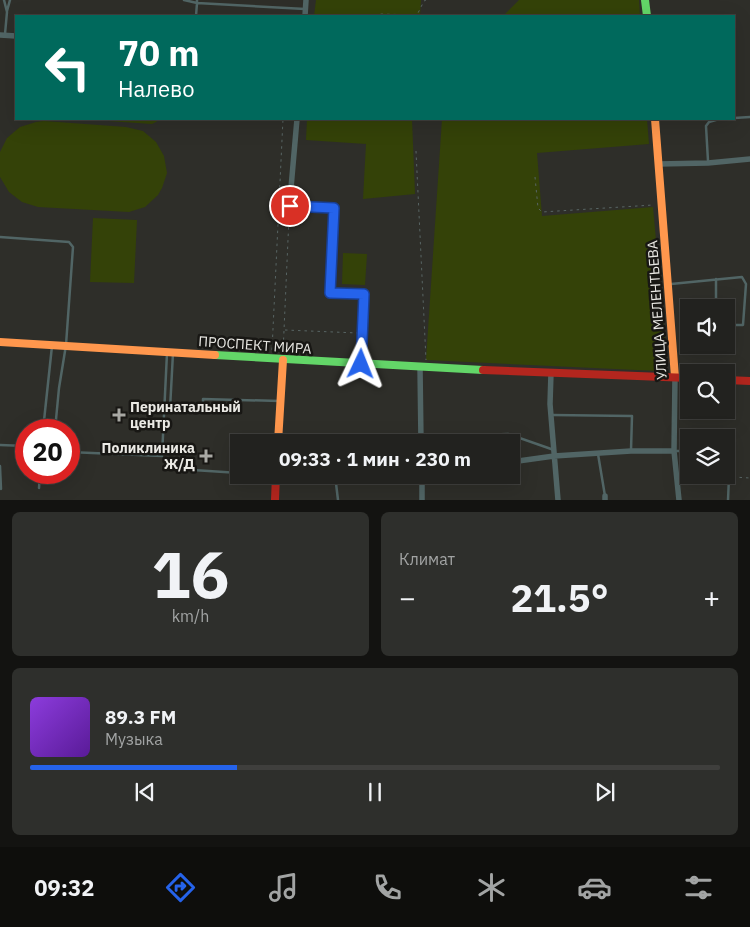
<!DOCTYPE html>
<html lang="ru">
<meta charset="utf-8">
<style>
:root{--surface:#22221f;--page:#2e2f2c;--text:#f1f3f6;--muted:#a2a4a4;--line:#3f3f3d;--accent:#2563eb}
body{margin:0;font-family:"IBM Plex Sans",sans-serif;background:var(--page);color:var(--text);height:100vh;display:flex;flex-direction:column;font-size:19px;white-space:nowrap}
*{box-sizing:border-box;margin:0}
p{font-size:16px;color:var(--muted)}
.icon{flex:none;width:28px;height:28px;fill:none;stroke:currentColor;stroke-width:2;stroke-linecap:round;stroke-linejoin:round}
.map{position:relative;height:500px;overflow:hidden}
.side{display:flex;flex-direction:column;gap:12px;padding:12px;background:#131311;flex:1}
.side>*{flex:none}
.guide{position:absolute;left:15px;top:15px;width:720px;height:105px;border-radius:0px;box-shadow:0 5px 20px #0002,0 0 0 1px var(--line);background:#00695c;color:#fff;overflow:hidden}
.fabs{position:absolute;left:680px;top:299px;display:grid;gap:10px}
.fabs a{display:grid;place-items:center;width:55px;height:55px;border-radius:0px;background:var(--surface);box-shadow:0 5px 20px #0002,0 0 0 1px var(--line);font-size:25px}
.speed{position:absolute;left:15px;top:419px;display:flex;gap:10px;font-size:25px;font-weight:700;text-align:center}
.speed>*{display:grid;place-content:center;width:65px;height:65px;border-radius:50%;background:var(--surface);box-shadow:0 5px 20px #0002,0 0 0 1px var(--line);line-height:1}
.speed .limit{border:8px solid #d22;background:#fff;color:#111}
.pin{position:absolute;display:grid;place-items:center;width:42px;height:42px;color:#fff;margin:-21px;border:2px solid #fff;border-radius:50%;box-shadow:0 1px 5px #0007}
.me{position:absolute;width:55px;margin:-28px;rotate:2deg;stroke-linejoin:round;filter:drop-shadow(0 0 4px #0008)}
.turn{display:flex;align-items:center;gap:18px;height:105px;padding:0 20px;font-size:22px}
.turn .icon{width:65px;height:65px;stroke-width:2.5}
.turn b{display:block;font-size:35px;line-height:42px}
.big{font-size:38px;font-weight:700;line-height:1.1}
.side .card{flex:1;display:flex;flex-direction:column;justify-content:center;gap:8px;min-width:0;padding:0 18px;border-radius:8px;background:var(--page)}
.side .dial{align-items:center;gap:0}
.dial b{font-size:65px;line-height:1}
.song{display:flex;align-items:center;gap:15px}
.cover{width:60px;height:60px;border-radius:8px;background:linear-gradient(135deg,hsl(270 70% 55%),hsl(270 70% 35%))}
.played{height:5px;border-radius:2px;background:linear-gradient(90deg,var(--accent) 30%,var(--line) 30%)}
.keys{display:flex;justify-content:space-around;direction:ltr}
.heat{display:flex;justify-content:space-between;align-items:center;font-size:28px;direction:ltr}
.side .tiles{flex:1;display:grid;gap:12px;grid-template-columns:1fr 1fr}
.card:last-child{grid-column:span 2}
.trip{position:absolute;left:230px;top:434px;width:290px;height:50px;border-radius:0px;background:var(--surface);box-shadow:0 5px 20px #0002,0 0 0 1px var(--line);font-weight:700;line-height:50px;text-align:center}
.menu{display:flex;height:80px;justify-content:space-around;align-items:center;background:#0e0e0c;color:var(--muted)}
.menu .icon{width:35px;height:35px}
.menu .active{color:var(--accent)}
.menu b{font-size:22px;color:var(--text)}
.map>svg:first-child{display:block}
.green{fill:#344208}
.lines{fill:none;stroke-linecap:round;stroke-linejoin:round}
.path{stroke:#586564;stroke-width:1;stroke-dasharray:2.5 4;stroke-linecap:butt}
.lane{stroke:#516565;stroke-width:2.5}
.street{stroke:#516565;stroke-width:5.5}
.fast{stroke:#63d668;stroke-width:8}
.slow{stroke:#ff974d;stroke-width:8}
.jam{stroke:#b3261e;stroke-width:8}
.route-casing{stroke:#184099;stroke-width:12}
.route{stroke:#2563eb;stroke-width:9}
.poi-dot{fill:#a8a8a3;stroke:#181714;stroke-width:2}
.labels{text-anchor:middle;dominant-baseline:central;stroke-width:5;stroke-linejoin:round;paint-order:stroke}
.street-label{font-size:14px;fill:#eae9e4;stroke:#181714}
.poi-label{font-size:14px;font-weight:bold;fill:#eae9e4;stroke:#181714;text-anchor:start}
</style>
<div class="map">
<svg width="750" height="500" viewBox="0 0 750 500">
<rect width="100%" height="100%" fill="#2e2e29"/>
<path class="green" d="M 316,0 L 421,0 L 420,16 L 314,16 Z
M 519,0 L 639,0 L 640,16 L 503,16 Z
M 104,119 L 159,119 L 156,122 L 152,124 L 108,121 Z
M 307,119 L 412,119 L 415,194 L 363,199 L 366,144 L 306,140 Z
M 442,119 L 647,119 L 649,144 L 537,153 L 542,216 L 653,207 L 667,362 L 665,368 L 658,371 L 426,360 Z
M 44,121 L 126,127 L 143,131 L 156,142 L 164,156 L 167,173 L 162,188 L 158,195 L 145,207 L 129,212 L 38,207 L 22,202 L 9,192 L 0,177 L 0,152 L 7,138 L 20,127 L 36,122 Z
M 93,218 L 137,220 L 134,283 L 90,282 Z
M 343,253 L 367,254 L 365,285 L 342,284 Z"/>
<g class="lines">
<path class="path" d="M 375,16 L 377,14 L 417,15 L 424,1 L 426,0
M 416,151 L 426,360
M 535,177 L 538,208 L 542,212 L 653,205
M 285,330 L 358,333
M 272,350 L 283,119
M 283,353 L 289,217
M 733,477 L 750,478"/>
<path class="lane" d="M 4,0 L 7,12 L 5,34
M 184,0 L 197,3 L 196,16
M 197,0 L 197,3 L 305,9
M 7,11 L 10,0
M 734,118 L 750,117
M 708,161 L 706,126 L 709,122 L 719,119
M 290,206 L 334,208 L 331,293 L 364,294 L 361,361
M 0,237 L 69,242 L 73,247 L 66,345 L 59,388 L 55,430
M 671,284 L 742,277 L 746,284 L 743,325 L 726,325
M 716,308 L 716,279
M 173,353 L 170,409 L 203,411 L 203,399 L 280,401
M 552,415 L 632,416 L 631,450
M 43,430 L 52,346
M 422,437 L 508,434 L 554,450
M 318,442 L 318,438 L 350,436
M 0,445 L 26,446
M 675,451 L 689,451
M 69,452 L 162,456 L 167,353
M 598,454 L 605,496
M 726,454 L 730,454 L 728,500
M 0,466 L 1,489
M 178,469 L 239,473
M 335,475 L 338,500
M 39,488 L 40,472"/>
<path class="street" d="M 305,16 L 306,0
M 0,35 L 16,36
M 658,164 L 708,163 L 750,159
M 289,211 L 297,119
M 420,367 L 421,442
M 551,373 L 550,404 L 558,500
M 675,377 L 674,451 L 679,500
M 511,462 L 554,456 L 631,451 L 674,451
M 422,475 L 422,500
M 276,480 L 333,475
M 605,496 L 605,500"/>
<path class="fast" d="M 645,0 L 647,16
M 215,355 L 483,370"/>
<path class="slow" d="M 655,119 L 675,377
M 0,342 L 215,355
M 278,442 L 283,360"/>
<path class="jam" d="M 483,370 L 689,378
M 726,380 L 750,381
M 275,500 L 276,475"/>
</g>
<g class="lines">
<defs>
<path id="route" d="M 290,206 L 334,208 L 330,293 L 364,294 L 361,364"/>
</defs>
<use href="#route" class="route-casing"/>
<use href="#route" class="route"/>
</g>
<g class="poi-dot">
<path d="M116.5 407.5h5v5h5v5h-5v5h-5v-5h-5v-5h5z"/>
<path d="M203.5 448.5h5v5h5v5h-5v5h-5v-5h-5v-5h5z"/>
</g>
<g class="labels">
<g class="street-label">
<text transform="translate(657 310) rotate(-94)">УЛИЦА МЕЛЕНТЬЕВА</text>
<text transform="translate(255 345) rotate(4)">ПРОСПЕКТ МИРА</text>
</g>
<g class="poi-label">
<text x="130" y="407">Перинатальный<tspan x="130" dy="16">центр</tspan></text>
<text x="195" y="448" text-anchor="end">Поликлиника<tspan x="195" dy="16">Ж/Д</tspan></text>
</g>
</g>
</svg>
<div class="fabs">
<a><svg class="icon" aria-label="sound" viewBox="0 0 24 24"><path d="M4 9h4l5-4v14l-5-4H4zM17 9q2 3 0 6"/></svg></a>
<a><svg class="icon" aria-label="search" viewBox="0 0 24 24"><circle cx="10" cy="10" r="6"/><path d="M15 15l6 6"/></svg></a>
<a><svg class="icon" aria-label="layers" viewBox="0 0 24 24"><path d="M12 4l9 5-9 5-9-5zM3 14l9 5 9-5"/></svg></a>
</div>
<div class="speed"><div class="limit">20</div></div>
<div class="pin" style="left:290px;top:206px;background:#d93025"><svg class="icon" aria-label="arrive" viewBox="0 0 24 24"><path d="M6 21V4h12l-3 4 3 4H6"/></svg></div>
<svg class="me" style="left:361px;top:364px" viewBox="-20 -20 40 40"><path d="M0-17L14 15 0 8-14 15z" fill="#2563eb" stroke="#fff" stroke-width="4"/></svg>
<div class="trip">09:33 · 1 мин · 230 m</div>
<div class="guide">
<div class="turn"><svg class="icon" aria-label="left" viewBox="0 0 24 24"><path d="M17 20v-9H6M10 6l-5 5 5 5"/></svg><div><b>70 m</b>Налево</div></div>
</div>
</div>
<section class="side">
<div class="tiles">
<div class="card dial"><b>16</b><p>km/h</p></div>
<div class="card"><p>Климат</p>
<div class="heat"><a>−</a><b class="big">21.5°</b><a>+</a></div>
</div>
<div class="card">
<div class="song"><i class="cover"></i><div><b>89.3 FM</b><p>Музыка</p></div></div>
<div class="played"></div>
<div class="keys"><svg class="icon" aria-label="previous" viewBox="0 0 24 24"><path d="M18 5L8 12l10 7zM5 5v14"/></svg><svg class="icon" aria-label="pause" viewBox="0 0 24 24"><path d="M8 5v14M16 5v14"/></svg><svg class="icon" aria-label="next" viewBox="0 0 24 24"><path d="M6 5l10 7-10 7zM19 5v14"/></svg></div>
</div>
</div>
</section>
<nav class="menu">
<b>09:32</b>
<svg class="icon active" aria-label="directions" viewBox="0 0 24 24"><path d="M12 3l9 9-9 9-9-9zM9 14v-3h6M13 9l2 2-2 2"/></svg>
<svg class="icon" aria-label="music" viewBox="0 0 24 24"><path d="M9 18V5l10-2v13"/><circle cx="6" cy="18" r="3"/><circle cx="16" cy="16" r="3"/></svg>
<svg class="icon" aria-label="phone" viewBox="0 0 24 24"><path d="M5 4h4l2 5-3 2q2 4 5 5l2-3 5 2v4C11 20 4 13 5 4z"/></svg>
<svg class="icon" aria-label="climate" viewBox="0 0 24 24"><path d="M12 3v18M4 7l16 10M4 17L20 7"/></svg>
<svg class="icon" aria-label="car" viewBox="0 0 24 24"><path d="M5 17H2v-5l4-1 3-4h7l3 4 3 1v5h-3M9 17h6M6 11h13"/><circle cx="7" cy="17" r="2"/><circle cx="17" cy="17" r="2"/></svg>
<svg class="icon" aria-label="filters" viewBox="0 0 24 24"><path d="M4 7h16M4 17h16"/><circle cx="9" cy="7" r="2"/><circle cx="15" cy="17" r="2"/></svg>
</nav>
